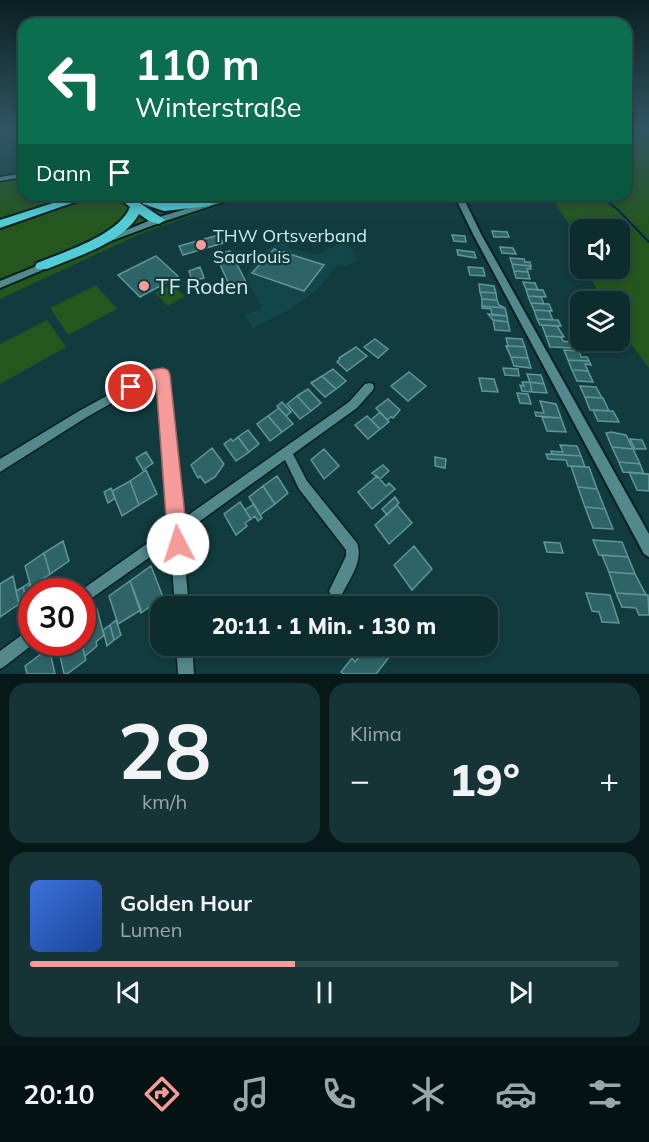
<!DOCTYPE html>
<html lang="de">
<meta charset="utf-8">
<style>
:root{--surface:#0d2c2e;--page:#163436;--text:#f1f3f6;--muted:#9aa7aa;--line:#2d484a;--accent:#f59b99}
body{margin:0;font-family:Mulish,sans-serif;background:var(--page);color:var(--text);height:100vh;display:flex;flex-direction:column;font-size:22px;white-space:nowrap}
*{box-sizing:border-box;margin:0}
p{font-size:20px;color:var(--muted)}
.icon{flex:none;width:33px;height:33px;fill:none;stroke:currentColor;stroke-width:2;stroke-linecap:round;stroke-linejoin:round}
.map{position:relative;height:674px;overflow:hidden}
.drawer{display:flex;flex-direction:column;gap:9px;padding:9px;background:#071819;flex:1}
.drawer>*{flex:none}
.top-card{position:absolute;left:18px;top:18px;width:614px;height:183px;border-radius:18px;box-shadow:0 3px 9px #0003,0 0 0 2px var(--line);background:#0b6e4f;color:#fff;overflow:hidden}
.buttons{position:absolute;left:570px;top:219px;display:grid;gap:12px}
.buttons a{display:grid;place-items:center;width:60px;height:60px;border-radius:12px;background:var(--surface);box-shadow:0 3px 9px #0003,0 0 0 2px var(--line);font-size:30px}
.speed{position:absolute;left:18px;top:578px;display:flex;gap:12px;font-size:30px;font-weight:700;text-align:center}
.speed>*{display:grid;place-content:center;width:78px;height:78px;border-radius:50%;background:var(--surface);box-shadow:0 3px 9px #0003,0 0 0 2px var(--line);line-height:1}
.speed .limit{border:9px solid #d22;background:#fff;color:#111}
.pin{position:absolute;display:grid;place-items:center;width:51px;height:51px;color:#fff;margin:-26px;border:3px solid #fff;border-radius:50%;box-shadow:0 2px 6px #0007}
.me{position:absolute;width:66px;margin:-33px;rotate:355deg;stroke-linejoin:round;filter:drop-shadow(0 0 4px #0008)}
.turn{display:flex;align-items:center;gap:21px;height:126px;padding:0 18px;font-size:27px}
.turn .icon{width:78px;height:78px;stroke-width:2.5}
.turn b{display:block;font-size:42px;line-height:51px}
.then{display:flex;align-items:center;height:57px;padding:0 18px;background:#0003;gap:12px;font-size:22px}
.big{font-size:45px;font-weight:800;line-height:1.1}
.drawer .tile{flex:1;display:flex;flex-direction:column;justify-content:center;gap:9px;min-width:0;padding:0 21px;border-radius:18px;background:var(--page)}
.drawer .dial{align-items:center;gap:0}
.dial b{font-size:78px;line-height:1}
.song{display:flex;align-items:center;gap:18px}
.cover{width:72px;height:72px;border-radius:9px;background:linear-gradient(135deg,hsl(220 70% 55%),hsl(220 70% 35%))}
.played{height:6px;border-radius:3px;background:linear-gradient(90deg,var(--accent) 45%,var(--line) 45%)}
.keys{display:flex;justify-content:space-around;direction:ltr}
.heat{display:flex;justify-content:space-between;align-items:center;font-size:33px;direction:ltr}
.drawer .tiles{flex:1;display:grid;gap:9px;grid-template-columns:1fr 1fr}
.tile:last-child{grid-column:span 2}
.trip{position:absolute;left:150px;top:596px;width:348px;height:60px;border-radius:18px;background:var(--surface);box-shadow:0 3px 9px #0003,0 0 0 2px var(--line);font-weight:800;line-height:60px;text-align:center}
.dock{display:flex;height:96px;justify-content:space-around;align-items:center;background:#051212;color:var(--muted)}
.dock .icon{width:42px;height:42px}
.dock .current{color:var(--accent)}
.dock b{font-size:27px;color:var(--text)}
.map>svg:first-child{display:block}
.built{fill:#12464a}
.green{fill:#24561d}
.lines{fill:none;stroke-linecap:round;stroke-linejoin:round}
.stream{stroke:#052053;stroke-width:2}
.building{fill:#2e6467;stroke:#60969a;stroke-width:1.5}
.minor-casing{stroke:#042022;stroke-width:3}
.tertiary-casing{stroke:#042022;stroke-width:4}
.motorway-casing{stroke:#042022;stroke-width:4}
.minor{fill:#53888c;fill-rule:evenodd}
.tertiary{fill:#53888c;fill-rule:evenodd}
.motorway{fill:#53cdd5;fill-rule:evenodd}
.route{fill:#f59b99;stroke:#9f6563;stroke-width:1.5}
.poi-dot{fill:#f59b99;stroke:#113b3e;stroke-width:2}
.labels{text-anchor:middle;dominant-baseline:central;stroke-width:4.5;stroke-linejoin:round;paint-order:stroke}
.far-poi-label{font-size:18px;fill:#cee9eb;stroke:#113b3e;text-anchor:start}
.poi-label{font-size:21px;fill:#cee9eb;stroke:#113b3e;text-anchor:start}
</style>
<div class="map">
<svg width="649" height="674" viewBox="0 0 649 674">
<rect width="100%" height="100%" fill="#113b3e"/>
<path class="built" d="M 0,129 L 24,129 L 24,178 L 0,182 Z
M 284,239 L 291,241 L 288,248 L 312,254 L 318,254 L 338,244 L 346,244 L 354,251 L 357,260 L 348,265 L 337,266 L 316,291 L 287,311 L 253,328 L 244,316 L 262,308 L 246,277 L 248,271 L 262,253 Z"/>
<path class="green" d="M 626,129 L 649,129 L 649,368 L 620,329 L 620,302 L 603,301 L 586,269 L 620,268 L 620,230 L 580,230 L 580,241 L 550,195 L 626,195 Z
M 24,178 L 24,195 L 202,195 L 200,197 L 219,195 L 224,204 L 140,234 L 0,299 L 0,182 Z
M 171,284 L 185,296 L 168,306 L 155,293 Z
M 96,285 L 117,309 L 68,335 L 50,308 Z
M 47,320 L 66,347 L 0,384 L 0,344 Z"/>
<g class="lines">
<path class="stream" d="M 599,195 L 618,210 L 649,242"/>
</g>
<path class="building" d="M 492,231 L 507,232 L 509,237 L 494,237 Z
M 219,235 L 223,243 L 183,255 L 179,246 Z
M 452,235 L 465,236 L 466,242 L 454,241 Z
M 500,247 L 513,248 L 516,254 L 502,253 Z
M 274,249 L 324,265 L 304,291 L 252,273 Z
M 457,250 L 474,252 L 476,258 L 458,255 Z
M 230,251 L 246,282 L 230,287 L 216,255 Z
M 156,256 L 178,276 L 140,297 L 118,275 Z
M 510,258 L 524,259 L 525,262 L 530,262 L 531,266 L 512,264 Z
M 512,264 L 530,266 L 531,269 L 527,269 L 528,272 L 514,271 Z
M 200,267 L 204,278 L 192,281 L 189,271 Z
M 468,267 L 483,268 L 485,276 L 470,275 Z
M 514,271 L 528,272 L 530,279 L 516,278 Z
M 523,282 L 535,283 L 538,290 L 526,289 Z
M 479,284 L 494,286 L 496,293 L 480,292 Z
M 526,289 L 543,290 L 546,297 L 528,296 Z
M 480,292 L 496,293 L 497,300 L 482,299 Z
M 528,296 L 541,297 L 544,304 L 531,303 Z
M 482,299 L 497,300 L 499,305 L 505,308 L 482,306 Z
M 531,303 L 549,304 L 552,311 L 534,310 Z
M 482,306 L 505,308 L 507,316 L 492,315 L 491,309 L 482,308 Z
M 534,310 L 549,311 L 553,320 L 537,319 Z
M 488,314 L 507,316 L 508,322 L 493,320 Z
M 537,319 L 558,320 L 561,326 L 540,325 Z
M 493,320 L 508,322 L 510,331 L 495,330 Z
M 542,325 L 557,326 L 564,337 L 546,336 Z
M 546,336 L 561,337 L 563,341 L 570,342 L 572,348 L 550,347 Z
M 506,338 L 522,339 L 525,347 L 508,346 Z
M 375,339 L 388,349 L 378,358 L 364,347 Z
M 506,346 L 525,347 L 528,358 L 511,357 Z
M 356,347 L 367,356 L 347,371 L 337,362 L 340,359 L 339,358 Z
M 564,350 L 579,351 L 581,357 L 587,357 L 589,361 L 568,360 Z
M 511,357 L 528,358 L 531,368 L 514,366 Z
M 568,360 L 589,361 L 591,365 L 585,364 L 588,371 L 572,370 Z
M 503,368 L 518,369 L 519,376 L 505,375 Z
M 333,369 L 346,381 L 336,389 L 322,376 Z
M 572,370 L 588,371 L 593,382 L 577,381 Z
M 409,372 L 426,386 L 408,401 L 391,386 Z
M 527,374 L 541,375 L 544,384 L 530,382 Z
M 322,376 L 336,389 L 325,397 L 311,383 Z
M 479,378 L 494,379 L 498,392 L 482,391 Z
M 522,382 L 530,382 L 532,392 L 522,391 L 520,385 L 524,386 Z
M 530,382 L 544,384 L 547,393 L 532,392 Z
M 580,386 L 596,387 L 602,398 L 585,397 Z
M 308,389 L 321,403 L 311,411 L 297,396 Z
M 517,393 L 528,394 L 531,404 L 520,403 Z
M 297,396 L 311,411 L 300,419 L 287,404 Z
M 585,397 L 603,398 L 609,411 L 590,410 Z
M 388,399 L 400,410 L 393,418 L 391,417 L 387,420 L 376,408 Z
M 540,401 L 556,404 L 561,418 L 536,416 L 535,412 L 544,413 Z
M 282,402 L 291,412 L 286,416 L 277,406 Z
M 279,408 L 293,424 L 282,432 L 268,416 Z
M 593,410 L 613,411 L 619,422 L 598,421 Z
M 380,412 L 389,422 L 380,429 L 371,420 Z
M 268,416 L 282,432 L 270,441 L 257,424 Z
M 367,416 L 380,429 L 368,439 L 355,425 Z
M 542,417 L 561,418 L 566,432 L 547,431 Z
M 248,430 L 259,444 L 249,452 L 238,437 Z
M 611,432 L 626,435 L 633,449 L 612,447 L 606,433 Z
M 238,437 L 249,452 L 236,461 L 224,444 L 231,439 L 233,441 Z
M 630,439 L 642,440 L 646,449 L 635,449 Z
M 560,445 L 577,446 L 581,456 L 552,454 L 551,451 L 563,452 Z
M 612,447 L 633,449 L 640,464 L 619,462 Z
M 212,448 L 224,464 L 215,477 L 205,483 L 200,476 L 198,478 L 191,465 Z
M 324,449 L 339,466 L 324,479 L 311,460 Z
M 146,452 L 153,463 L 143,470 L 136,458 Z
M 546,454 L 581,456 L 585,467 L 568,466 L 566,460 L 548,459 Z
M 435,457 L 446,459 L 445,468 L 435,466 Z
M 619,462 L 640,464 L 644,474 L 623,472 Z
M 383,465 L 389,471 L 380,479 L 372,473 Z
M 571,466 L 589,467 L 597,489 L 578,487 Z
M 146,470 L 157,494 L 139,505 L 130,481 Z
M 629,472 L 649,474 L 649,491 L 637,490 Z
M 277,476 L 288,493 L 275,504 L 263,486 Z
M 377,476 L 386,486 L 389,483 L 395,489 L 372,509 L 358,492 Z
M 130,481 L 139,505 L 122,516 L 112,491 Z
M 263,486 L 275,504 L 260,515 L 249,497 Z
M 578,487 L 597,489 L 605,509 L 585,507 Z
M 111,488 L 115,498 L 108,503 L 104,492 Z
M 395,497 L 399,503 L 387,515 L 382,509 Z
M 240,502 L 251,519 L 245,523 L 247,526 L 236,535 L 224,514 Z
M 254,504 L 262,518 L 258,521 L 255,516 L 251,519 L 245,510 Z
M 397,505 L 412,523 L 389,544 L 375,525 Z
M 585,507 L 605,509 L 613,529 L 593,528 Z
M 201,539 L 207,550 L 200,554 L 195,543 Z
M 593,540 L 622,542 L 628,557 L 599,555 Z
M 63,541 L 69,561 L 50,574 L 44,553 Z
M 544,542 L 560,543 L 563,553 L 547,552 Z
M 414,546 L 432,569 L 412,590 L 394,565 Z
M 44,553 L 50,574 L 31,587 L 25,566 Z
M 602,555 L 628,557 L 635,574 L 609,572 Z
M 151,566 L 163,597 L 141,613 L 130,581 Z
M 609,572 L 635,574 L 646,595 L 616,593 Z
M 13,576 L 19,604 L 0,617 L 0,584 Z
M 130,581 L 141,610 L 118,624 L 109,596 Z
M 29,583 L 32,596 L 26,600 L 23,587 Z
M 23,587 L 27,603 L 20,608 L 16,591 Z
M 586,593 L 610,595 L 619,623 L 602,622 L 599,612 L 592,611 Z
M 616,593 L 648,595 L 649,615 L 639,615 L 636,608 L 622,607 Z
M 97,609 L 104,635 L 96,642 L 97,646 L 85,656 L 81,642 L 82,620 Z
M 116,620 L 121,635 L 114,640 L 110,625 Z
M 110,625 L 114,640 L 107,646 L 103,630 Z
M 160,641 L 160,645 L 171,645 L 172,648 L 164,657 L 157,645 Z
M 57,642 L 81,642 L 86,660 L 67,674 L 64,674 Z
M 355,645 L 382,645 L 390,656 L 376,674 L 344,674 L 341,672 L 352,658 L 355,662 L 359,657 L 353,648 Z
M 49,648 L 55,674 L 27,674 L 25,666 Z"/>
<g class="lines">
<defs>
<path id="minor" d="M 24,173 L 24,177 L 0,181 L 0,177 Z
M 162,370 L 165,371 L 167,374 L 181,520 L 349,402 L 365,384 L 369,383 L 373,384 L 374,387 L 373,390 L 357,408 L 293,454 L 307,481 L 357,543 C 364,561 349,580 341,596 L 336,598 L 331,596 L 329,591 L 346,556 L 346,550 L 299,489 L 285,460 L 182,534 L 189,606 L 175,606 L 170,543 L 82,605 L 82,591 L 80,591 L 169,528 L 158,380 L 149,382 L 87,417 L 0,472 L 0,459 L 79,411 L 143,376 Z
M 32,629 L 32,642 L 36,642 L 5,666 L 0,669 L 0,651 L 27,631 Z
M 176,645 L 192,645 L 194,674 L 178,674 Z"/>
<path id="tertiary" d="M 232,195 L 244,195 L 162,222 L 111,241 L 108,241 L 104,239 L 156,218 Z
M 454,195 L 462,195 L 481,234 L 649,534 L 649,557 L 644,554 L 473,234 Z
M 49,261 L 52,262 L 52,266 L 0,288 L 0,281 Z"/>
<path id="motorway" d="M 78,195 L 95,195 L 0,228 L 0,220 Z
M 115,195 L 128,195 L 165,220 L 159,224 L 149,221 L 139,214 C 122,244 77,256 47,269 L 37,269 L 35,266 L 37,263 C 64,252 119,235 130,207 Z
M 147,199 L 164,203 L 209,200 L 215,203 L 209,206 L 164,211 L 143,204 L 141,202 Z"/>
</defs>
<use href="#minor" class="minor-casing"/>
<use href="#tertiary" class="tertiary-casing"/>
<use href="#motorway" class="motorway-casing"/>
<use href="#minor" class="minor"/>
<use href="#tertiary" class="tertiary"/>
<use href="#motorway" class="motorway"/>
</g>
<linearGradient id="sky" x2="0" y2="1"><stop stop-color="#092022"/><stop offset="0.58" stop-color="#325563"/><stop offset="1" stop-color="#325563" stop-opacity="0"/></linearGradient>
<rect width="649" height="223" fill="url(#sky)"/>
<path class="route" d="M 163,368 L 168,370 L 170,375 L 188,544 L 185,551 L 178,554 L 171,551 L 168,544 L 156,382 L 131,394 L 126,392 L 123,387 C 129,376 152,369 163,368 Z"/>
<g class="poi-dot">
<circle cx="201" cy="245" r="6"/>
<circle cx="144" cy="286" r="6"/>
</g>
<g class="labels">
<g class="far-poi-label">
<text x="213" y="235">THW Ortsverband<tspan x="213" dy="21">Saarlouis</tspan></text>
</g>
<g class="poi-label">
<text x="156" y="286">TF Roden</text>
</g>
</g>
</svg>
<div class="buttons">
<a><svg class="icon" aria-label="sound" viewBox="0 0 24 24"><path d="M4 9h4l5-4v14l-5-4H4zM17 9q2 3 0 6"/></svg></a>
<a><svg class="icon" aria-label="layers" viewBox="0 0 24 24"><path d="M12 4l9 5-9 5-9-5zM3 14l9 5 9-5"/></svg></a>
</div>
<div class="speed"><div class="limit">30</div></div>
<div class="pin" style="left:131px;top:387px;background:#d93025"><svg class="icon" aria-label="arrive" viewBox="0 0 24 24"><path d="M6 21V4h12l-3 4 3 4H6"/></svg></div>
<svg class="me" style="left:178px;top:544px" viewBox="-20 -20 40 40"><circle r="19" fill="#fff"/><path d="M0-13L10 11 0 6-10 11z" fill="#f59b99"/></svg>
<div class="trip">20:11 · 1 Min. · 130 m</div>
<div class="top-card">
<div class="turn"><svg class="icon" aria-label="left" viewBox="0 0 24 24"><path d="M17 20v-9H6M10 6l-5 5 5 5"/></svg><div><b>110 m</b>Winterstraße</div></div>
<div class="then">Dann<svg class="icon" aria-label="arrive" viewBox="0 0 24 24"><path d="M6 21V4h12l-3 4 3 4H6"/></svg></div>
</div>
</div>
<section class="drawer">
<div class="tiles">
<div class="tile dial"><b>28</b><p>km/h</p></div>
<div class="tile"><p>Klima</p>
<div class="heat"><a>−</a><b class="big">19°</b><a>+</a></div>
</div>
<div class="tile">
<div class="song"><i class="cover"></i><div><b>Golden Hour</b><p>Lumen</p></div></div>
<div class="played"></div>
<div class="keys"><svg class="icon" aria-label="previous" viewBox="0 0 24 24"><path d="M18 5L8 12l10 7zM5 5v14"/></svg><svg class="icon" aria-label="pause" viewBox="0 0 24 24"><path d="M8 5v14M16 5v14"/></svg><svg class="icon" aria-label="next" viewBox="0 0 24 24"><path d="M6 5l10 7-10 7zM19 5v14"/></svg></div>
</div>
</div>
</section>
<nav class="dock">
<b>20:10</b>
<svg class="icon current" aria-label="directions" viewBox="0 0 24 24"><path d="M12 3l9 9-9 9-9-9zM9 14v-3h6M13 9l2 2-2 2"/></svg>
<svg class="icon" aria-label="music" viewBox="0 0 24 24"><path d="M9 18V5l10-2v13"/><circle cx="6" cy="18" r="3"/><circle cx="16" cy="16" r="3"/></svg>
<svg class="icon" aria-label="phone" viewBox="0 0 24 24"><path d="M5 4h4l2 5-3 2q2 4 5 5l2-3 5 2v4C11 20 4 13 5 4z"/></svg>
<svg class="icon" aria-label="climate" viewBox="0 0 24 24"><path d="M12 3v18M4 7l16 10M4 17L20 7"/></svg>
<svg class="icon" aria-label="car" viewBox="0 0 24 24"><path d="M5 17H2v-5l4-1 3-4h7l3 4 3 1v5h-3M9 17h6M6 11h13"/><circle cx="7" cy="17" r="2"/><circle cx="17" cy="17" r="2"/></svg>
<svg class="icon" aria-label="filters" viewBox="0 0 24 24"><path d="M4 7h16M4 17h16"/><circle cx="9" cy="7" r="2"/><circle cx="15" cy="17" r="2"/></svg>
</nav>
